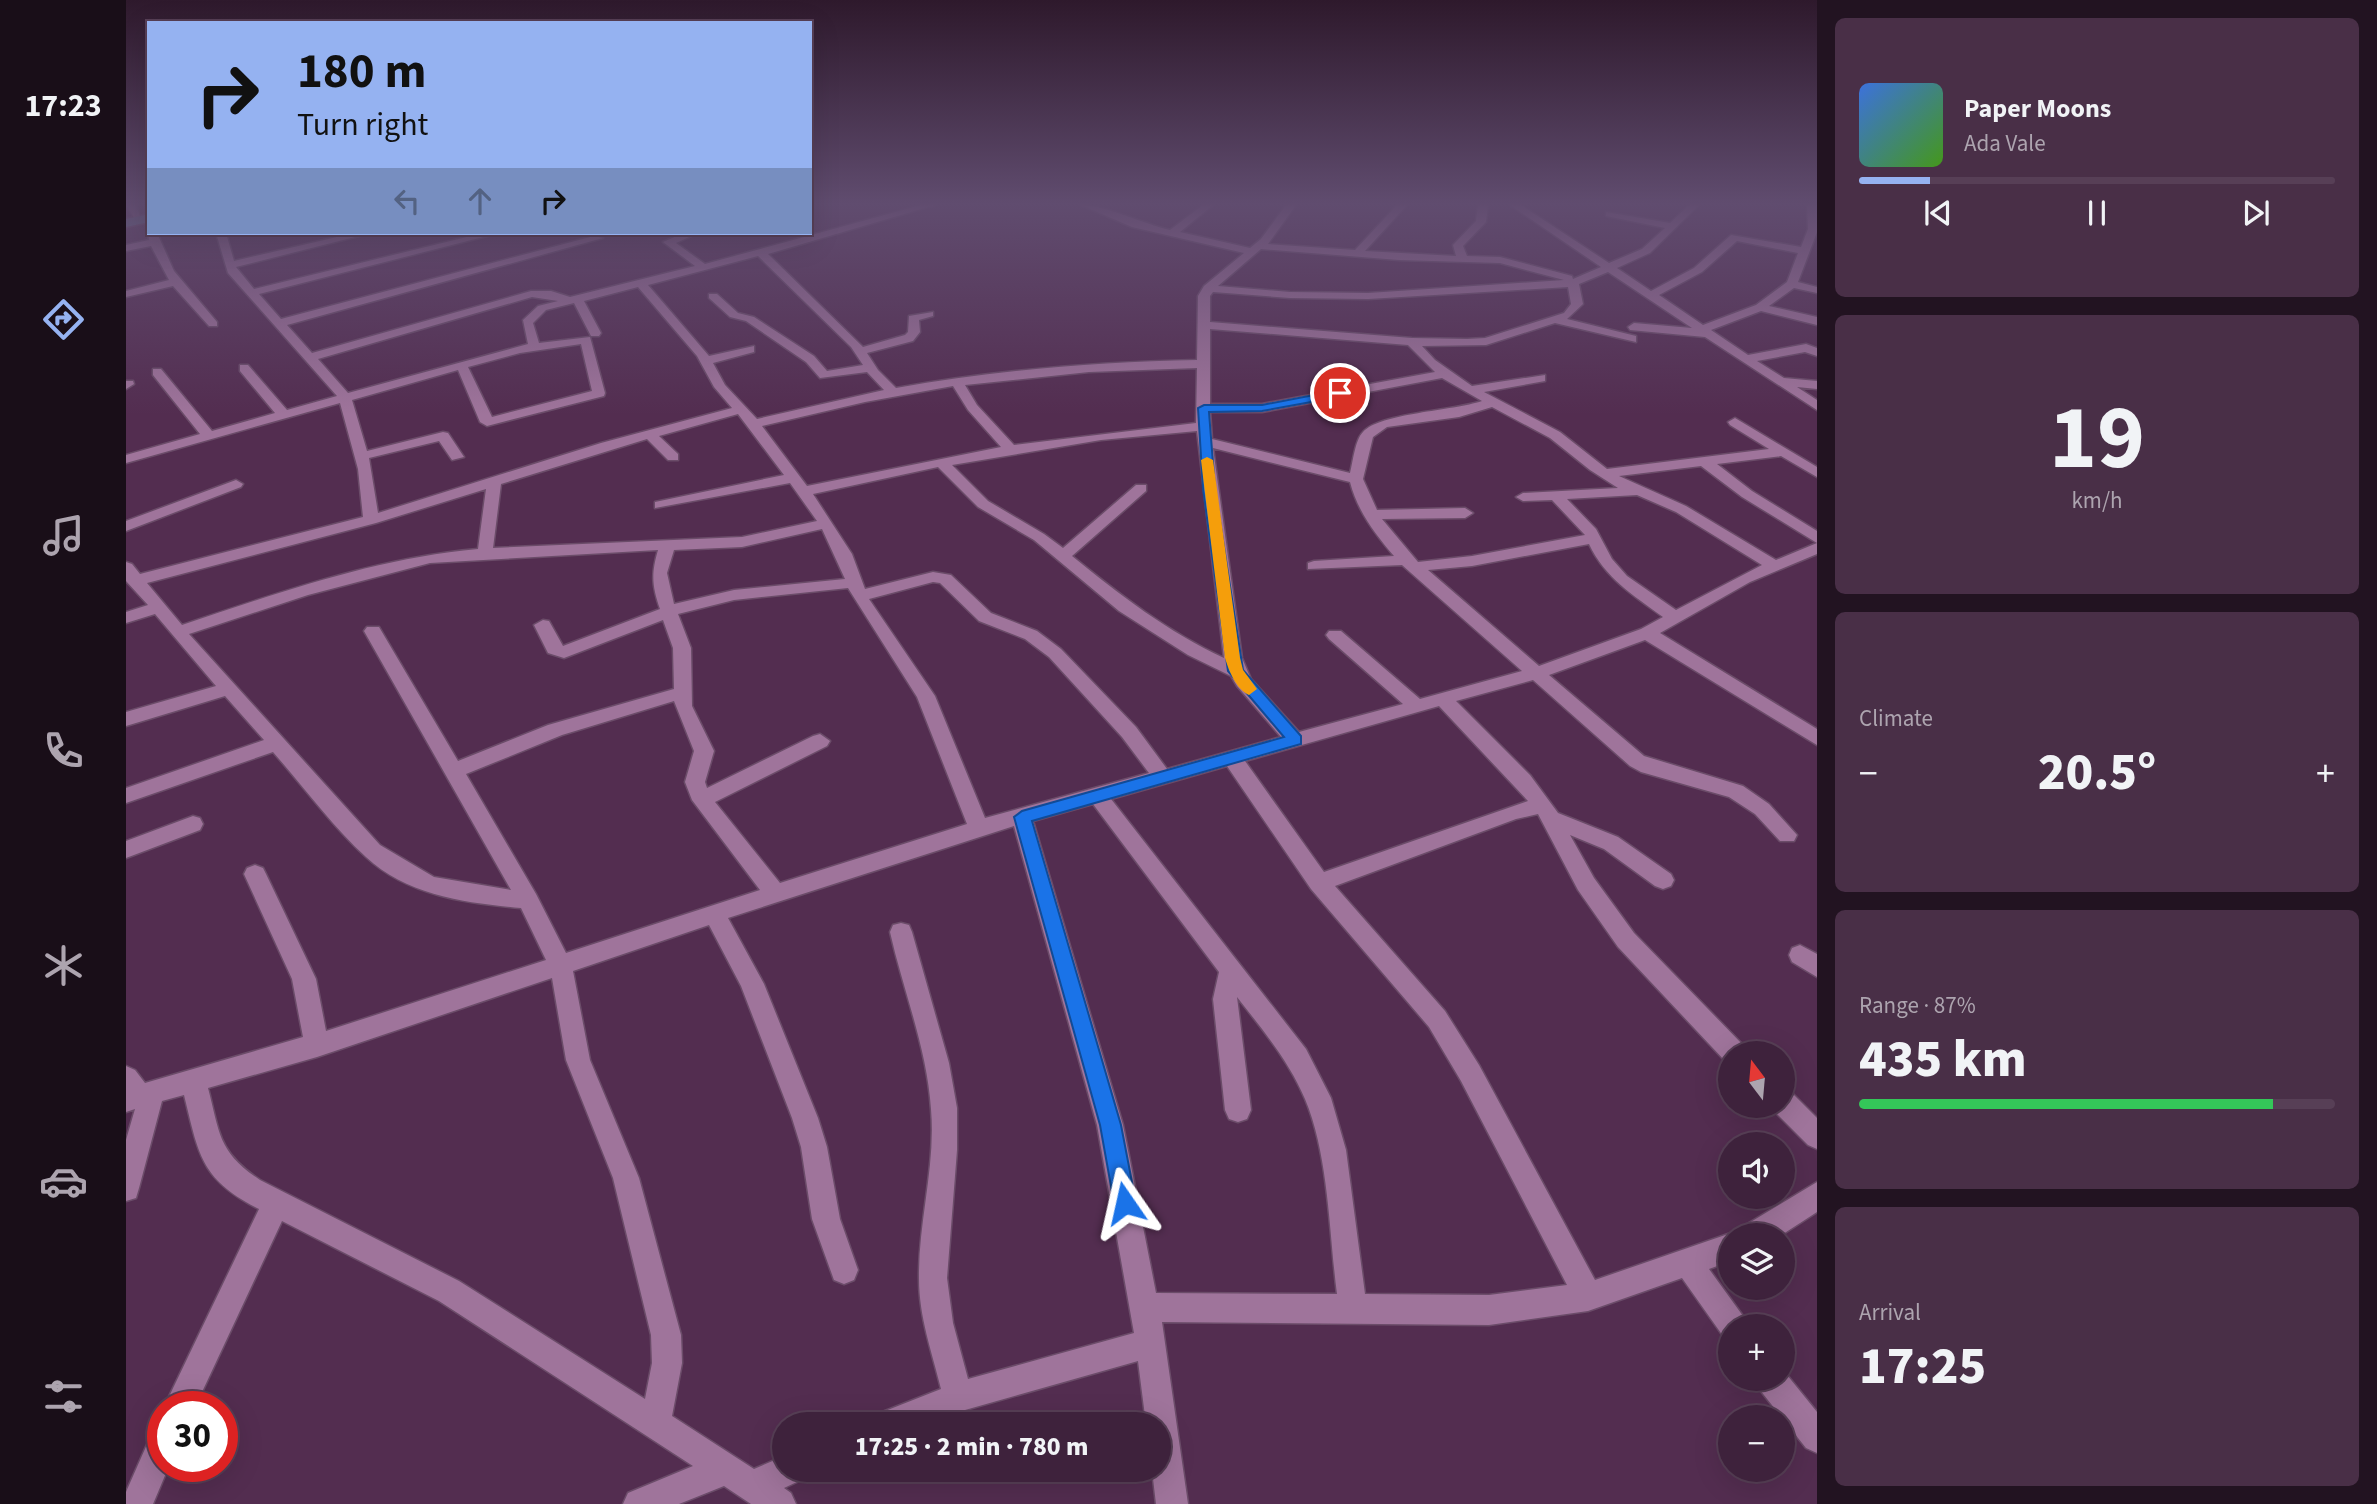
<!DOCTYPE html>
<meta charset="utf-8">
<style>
:root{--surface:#3e223c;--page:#492f47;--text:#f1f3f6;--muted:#ada4af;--line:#573f56;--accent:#95b2f1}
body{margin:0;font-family:"Source Sans 3",sans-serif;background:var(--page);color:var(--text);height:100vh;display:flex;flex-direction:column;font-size:26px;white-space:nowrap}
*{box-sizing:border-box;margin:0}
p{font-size:23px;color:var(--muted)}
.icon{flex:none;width:38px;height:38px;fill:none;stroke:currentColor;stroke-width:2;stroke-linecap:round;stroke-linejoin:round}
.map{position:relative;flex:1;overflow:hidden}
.details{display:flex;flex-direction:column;gap:18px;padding:18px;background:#221321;width:560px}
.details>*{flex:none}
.top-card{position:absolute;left:21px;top:21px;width:665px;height:214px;border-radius:0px;box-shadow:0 7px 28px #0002,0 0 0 2px var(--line);background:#95b2f1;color:#111;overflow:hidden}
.needle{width:46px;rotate:344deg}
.buttons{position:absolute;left:1592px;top:1041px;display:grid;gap:14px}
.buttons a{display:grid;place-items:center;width:77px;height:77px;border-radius:50%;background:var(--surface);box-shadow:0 7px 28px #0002,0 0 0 2px var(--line);font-size:35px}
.speed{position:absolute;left:21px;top:1391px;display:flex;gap:14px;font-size:35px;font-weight:700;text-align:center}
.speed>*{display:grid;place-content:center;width:91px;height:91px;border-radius:50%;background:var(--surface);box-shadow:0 7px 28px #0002,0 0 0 2px var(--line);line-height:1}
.speed .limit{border:10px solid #d22;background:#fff;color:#111}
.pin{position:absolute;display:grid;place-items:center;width:60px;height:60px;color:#fff;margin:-30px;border:4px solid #fff;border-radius:50%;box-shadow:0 2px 7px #0007}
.me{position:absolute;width:77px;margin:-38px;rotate:349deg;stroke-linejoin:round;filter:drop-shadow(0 0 5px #0008)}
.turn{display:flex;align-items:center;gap:24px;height:147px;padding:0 35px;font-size:32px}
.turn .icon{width:91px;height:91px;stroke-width:2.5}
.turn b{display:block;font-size:49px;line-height:60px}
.lanes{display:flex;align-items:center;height:66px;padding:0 35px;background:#0003;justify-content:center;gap:35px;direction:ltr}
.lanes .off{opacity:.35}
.big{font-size:52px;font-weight:800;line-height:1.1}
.details .tile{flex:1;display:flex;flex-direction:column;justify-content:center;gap:10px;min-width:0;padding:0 24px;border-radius:10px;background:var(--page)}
.details .dial{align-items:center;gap:0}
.dial b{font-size:91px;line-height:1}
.song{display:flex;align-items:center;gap:21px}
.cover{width:84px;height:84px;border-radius:10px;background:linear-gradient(135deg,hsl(220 70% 55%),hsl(100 70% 35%))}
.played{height:7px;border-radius:4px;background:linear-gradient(90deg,var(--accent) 15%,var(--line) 15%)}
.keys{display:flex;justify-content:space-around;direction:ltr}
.heat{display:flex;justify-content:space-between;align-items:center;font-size:38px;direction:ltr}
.charge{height:10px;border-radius:5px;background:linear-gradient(90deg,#34c759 87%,var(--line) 0)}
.trip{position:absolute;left:646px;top:1412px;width:399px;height:70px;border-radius:35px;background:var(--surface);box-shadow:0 7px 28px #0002,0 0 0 2px var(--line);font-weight:800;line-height:70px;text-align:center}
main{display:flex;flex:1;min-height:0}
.tabs{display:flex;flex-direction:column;width:126px;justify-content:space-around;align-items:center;background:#190e18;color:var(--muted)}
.tabs .icon{width:49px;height:49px}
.tabs .on{color:var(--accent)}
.tabs b{font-size:32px;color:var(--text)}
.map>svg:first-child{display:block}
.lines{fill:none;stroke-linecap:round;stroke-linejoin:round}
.minor-casing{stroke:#6b4c69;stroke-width:3}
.major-casing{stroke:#6b4c69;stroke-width:3}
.minor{fill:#9f749b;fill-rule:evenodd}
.major{fill:#6190a9;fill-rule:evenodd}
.route{fill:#1a73e8;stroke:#114b97;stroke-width:2}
.slow{fill:#f59e0b}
</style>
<main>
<nav class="tabs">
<b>17:23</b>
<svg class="icon on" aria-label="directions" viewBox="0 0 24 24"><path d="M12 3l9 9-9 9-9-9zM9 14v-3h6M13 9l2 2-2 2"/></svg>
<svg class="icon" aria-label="music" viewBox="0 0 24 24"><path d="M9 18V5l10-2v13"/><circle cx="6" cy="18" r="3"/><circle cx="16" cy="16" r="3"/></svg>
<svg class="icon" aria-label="phone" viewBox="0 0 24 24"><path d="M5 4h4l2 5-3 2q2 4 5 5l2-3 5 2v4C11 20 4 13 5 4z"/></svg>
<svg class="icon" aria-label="climate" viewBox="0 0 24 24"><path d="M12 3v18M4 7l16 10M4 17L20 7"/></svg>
<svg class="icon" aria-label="car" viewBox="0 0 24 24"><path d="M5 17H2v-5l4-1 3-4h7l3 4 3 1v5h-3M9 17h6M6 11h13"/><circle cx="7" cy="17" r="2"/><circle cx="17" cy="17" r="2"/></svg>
<svg class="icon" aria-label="filters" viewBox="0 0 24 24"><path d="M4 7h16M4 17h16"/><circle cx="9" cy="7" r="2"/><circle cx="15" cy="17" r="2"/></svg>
</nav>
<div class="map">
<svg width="1691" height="1504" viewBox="0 0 1691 1504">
<rect width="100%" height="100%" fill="#532d50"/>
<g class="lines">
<defs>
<path id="minor" d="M 0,205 L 10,205 L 15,219 L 9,219 Z
M 795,205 L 809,205 L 642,254 L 737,347 L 779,335 L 782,332 L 783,316 L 807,312 L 807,316 L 793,320 L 794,332 L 787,341 L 741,353 L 752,370 L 770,388 C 869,370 970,362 1071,360 L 1072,296 L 1078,286 L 1118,253 L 1006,227 L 955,205 C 978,205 1018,224 1044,230 L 1077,205 L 1087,205 L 1054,232 L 1124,248 L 1135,239 L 1160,205 L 1170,205 L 1142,244 L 1229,250 L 1271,205 L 1281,205 L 1239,251 L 1330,256 L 1327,245 L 1350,221 L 1352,205 L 1362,205 L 1360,222 L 1337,246 L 1341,256 L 1374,257 L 1446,276 L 1447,279 L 1475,267 L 1384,205 L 1395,205 L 1483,263 L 1516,249 L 1539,228 L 1480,216 L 1480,212 L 1544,223 L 1563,205 L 1573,205 L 1524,253 L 1491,268 L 1525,291 L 1568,268 L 1605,235 L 1675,247 L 1682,229 L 1681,205 L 1691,205 L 1691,232 L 1672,282 L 1691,287 L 1691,293 L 1668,288 L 1643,306 L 1691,317 L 1691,325 L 1635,311 L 1585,330 L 1622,355 L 1680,344 L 1691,348 L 1691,356 L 1679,352 L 1631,361 L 1658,378 L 1691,381 L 1691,389 L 1671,387 L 1691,400 L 1691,410 L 1579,337 L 1504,330 L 1502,327 L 1508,323 L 1566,328 L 1482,272 L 1453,284 L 1457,304 L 1441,319 L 1510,336 L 1510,342 L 1429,323 L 1360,345 L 1296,346 L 1309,360 L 1346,386 L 1419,375 L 1419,381 L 1358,392 L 1434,432 L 1481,469 L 1643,449 L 1604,425 L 1602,422 L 1609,418 L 1691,467 L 1691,477 L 1655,456 L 1591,464 L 1626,491 L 1691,531 L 1691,543 L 1616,497 L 1575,466 L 1493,476 L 1560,506 L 1650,560 L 1691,543 L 1691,554 L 1624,582 L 1534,633 L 1691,729 L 1691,745 L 1519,640 L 1423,675 L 1518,756 L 1617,786 L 1643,804 L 1671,835 L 1668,841 L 1654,841 L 1629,814 L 1603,797 L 1515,772 L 1504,766 L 1407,680 L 1330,701 L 1404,775 L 1432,813 L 1492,837 L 1545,874 L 1548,880 L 1545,886 L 1537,889 L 1529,886 L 1478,849 L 1444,835 L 1468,878 L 1508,933 L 1618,1046 L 1621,1054 L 1605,1054 L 1605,1064 L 1600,1062 L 1492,947 L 1452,890 L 1412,814 L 1390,819 L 1209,886 L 1319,1011 L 1353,1065 L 1469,1280 L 1605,1233 L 1611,1236 L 1605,1236 L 1605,1261 L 1583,1269 L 1617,1316 L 1621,1326 L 1605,1326 L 1605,1340 L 1597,1336 L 1556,1278 L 1462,1311 L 1363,1325 L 1036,1322 L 1062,1504 L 1030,1504 L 1026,1470 L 1032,1470 L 1032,1424 L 1020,1424 L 1012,1361 L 832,1412 L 802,1424 L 750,1424 L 754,1413 L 815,1389 C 806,1352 793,1317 793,1279 C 792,1222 810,1166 805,1109 C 801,1048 777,990 764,932 L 767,925 L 775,923 L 783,925 L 786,932 L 823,1063 L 831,1108 L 831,1150 L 821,1278 L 827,1323 L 842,1379 L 1008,1333 L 971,1125 L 888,826 L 602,918 L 638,984 L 692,1118 L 701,1147 L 714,1219 L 732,1270 L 728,1280 L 718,1284 L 708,1280 L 686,1219 L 675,1147 L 666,1118 L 615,986 L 583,925 L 447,971 L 464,1060 L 513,1178 L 555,1335 L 556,1363 L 546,1416 L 628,1469 L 658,1456 L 658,1470 L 678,1470 L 673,1481 L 658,1488 L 665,1493 L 670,1504 L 625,1504 L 598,1486 L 553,1504 L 497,1504 L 502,1493 L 567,1466 L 313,1301 L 156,1221 L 69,1407 L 38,1407 L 133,1209 C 74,1179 73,1155 58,1095 L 36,1101 L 13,1188 L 10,1198 L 0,1201 L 0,1140 L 9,1109 L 0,1112 L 0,1066 L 9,1070 L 19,1083 L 177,1037 L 166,979 L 118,874 L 121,868 L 129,865 L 137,868 L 140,874 L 190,979 L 200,1031 L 420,960 L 395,908 C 341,903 282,896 240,857 C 206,826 177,786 147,752 L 0,803 L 0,788 L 138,740 L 99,696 L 0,726 L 0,712 L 90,686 L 29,614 L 0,623 L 0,612 L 22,605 L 0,581 L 0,562 L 6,564 L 14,574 L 237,517 L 232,469 L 214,403 L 0,463 L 0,455 L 74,434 L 27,375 L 27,369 L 35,369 L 86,431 L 149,413 L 114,371 L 114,365 L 122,365 L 161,410 L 211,396 L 102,273 L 90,233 L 100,233 L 108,261 L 228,233 L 245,233 L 110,267 L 128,289 L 357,233 L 373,233 L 133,294 L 155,319 L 468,236 L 477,238 L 161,325 L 186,353 L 405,291 L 425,291 L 444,297 L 569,266 L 537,242 L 558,233 L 572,233 L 550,243 L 579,264 ZM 1611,241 L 1672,253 L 1661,282 L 1630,305 L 1577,325 L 1533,295 L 1576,272 ZM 1135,249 L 1273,260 L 1374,263 L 1438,280 L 1242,293 L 1164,292 L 1092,286 ZM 632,256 L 725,347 L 737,365 L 701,371 L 688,356 L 628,317 L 612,313 L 591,294 L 583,294 L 583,298 L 604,317 L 620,321 L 680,362 L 694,378 L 741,372 L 758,390 L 631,419 L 599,385 L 587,363 L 628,352 L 628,346 L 583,356 L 522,285 ZM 512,287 L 571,356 L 588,387 L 606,408 L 475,443 L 252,513 L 243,458 L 313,441 L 326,460 L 338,457 L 322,433 L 317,432 L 241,451 L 226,400 L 332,370 L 354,422 L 361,426 L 478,396 L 479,393 L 464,337 L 413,343 L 407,323 L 420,310 L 448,303 L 465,336 L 473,336 L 475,333 L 458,301 ZM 1442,287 L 1445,304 L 1438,313 L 1359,338 L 1341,339 L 1286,338 L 1084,322 L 1084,296 L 1087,292 L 1164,298 L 1242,299 ZM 406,297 L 432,301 L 412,306 L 397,320 L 402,344 L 222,393 L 192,359 ZM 1084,329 L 1282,345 L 1309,372 L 1136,404 L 1084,404 ZM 455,344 L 466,391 L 366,417 L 342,367 L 394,353 ZM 1071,368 L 1070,423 L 888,445 L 851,405 L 839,385 L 963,372 ZM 1316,378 L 1356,401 C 1327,411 1254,413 1237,432 C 1229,440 1227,462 1224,473 L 1086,439 L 1084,412 L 1136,412 ZM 827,386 L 842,410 L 875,447 L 681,486 L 636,426 L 739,402 ZM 1366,407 L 1424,438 L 1464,470 L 1492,488 L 1397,493 L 1390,497 L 1397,501 L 1426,500 L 1459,535 L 1346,556 L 1292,562 L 1256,519 L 1339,518 L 1347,513 L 1339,508 L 1251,510 L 1237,479 L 1247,437 L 1261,427 L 1333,417 ZM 612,414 L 658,475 L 529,502 L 529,508 L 664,483 L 691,521 L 616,537 L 367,548 L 375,484 L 521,439 L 542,460 L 552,460 L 552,454 L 533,436 ZM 1071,431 L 1098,658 C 1042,632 994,595 946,556 L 1020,491 L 1020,485 L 1010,485 L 937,548 L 918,534 L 862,501 L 826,465 L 975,440 ZM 1087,448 L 1224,482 C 1231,510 1249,534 1268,556 L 1188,561 L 1182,563 L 1182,569 L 1276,565 L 1396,671 L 1294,699 L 1215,631 L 1203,631 L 1200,635 L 1203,639 L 1277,704 L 1173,732 L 1125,679 L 1116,658 ZM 812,467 L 852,507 L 908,540 L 993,611 L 1062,655 L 1105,676 L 1111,686 L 1155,737 L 1041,769 L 1010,727 L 935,649 L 911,631 L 865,613 L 825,575 L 807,572 L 739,589 L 726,554 L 687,494 ZM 360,489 L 352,549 C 250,558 152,593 56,625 L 21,583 L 250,523 ZM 1511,495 L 1550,512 L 1636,565 L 1550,610 L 1501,576 L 1486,559 L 1470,529 L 1441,499 ZM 696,529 L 719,579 L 608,590 L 548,604 L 541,573 L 548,550 L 616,547 ZM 1463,544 C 1479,578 1507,595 1537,617 L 1515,629 L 1413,666 L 1302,570 L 1346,566 ZM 532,550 C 525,574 526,586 534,609 L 437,646 L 423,621 L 417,620 L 408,625 L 422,653 L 438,658 L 537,620 L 547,648 L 548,689 L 422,725 L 332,761 L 253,627 L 241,627 L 238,631 L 385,890 L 308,877 L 254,845 L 63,634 L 182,595 L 304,563 ZM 807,582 L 814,583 L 853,621 L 899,639 L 923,657 L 996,737 L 1023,773 L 859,818 L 809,696 L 743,599 ZM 722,588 L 791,697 L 841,824 L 654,883 L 589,802 L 701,746 L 704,741 L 694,734 L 687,736 L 581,788 L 579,782 L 588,751 L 566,706 L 565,648 L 552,614 L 608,600 ZM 548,701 L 568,751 L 559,782 L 566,800 L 634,890 L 440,953 L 410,894 L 340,774 L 436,735 ZM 1313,706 L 1402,801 L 1198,872 L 1119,761 ZM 1101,766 L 1185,889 L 1303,1027 L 1335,1081 L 1441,1285 L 1363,1295 L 1239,1294 L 1220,1150 L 1205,1098 L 1180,1049 L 985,799 ZM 967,804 L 1093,972 L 1087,999 L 1099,1110 L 1103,1119 L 1112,1122 L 1121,1119 L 1125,1110 L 1111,997 C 1136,1029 1163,1061 1179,1099 C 1203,1156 1203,1233 1211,1294 L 1030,1293 L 997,1125 L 907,821 ZM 426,978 L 440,1060 L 487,1178 L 525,1335 L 526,1363 L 519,1399 L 333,1281 L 134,1180 C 92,1152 94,1134 82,1088 L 191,1057 Z
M 22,231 L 31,233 L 48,271 L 91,322 L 91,326 L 83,326 L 47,286 L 0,297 L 0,291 L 43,280 L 25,246 L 0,251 L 0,245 L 23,240 Z
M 0,381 L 7,381 L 8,384 L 0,389 Z
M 110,480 L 117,484 L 115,487 L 0,531 L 0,521 Z
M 67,816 L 74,818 L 77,824 L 74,830 L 0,858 L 0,841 Z
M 1674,945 L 1691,954 L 1691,977 L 1666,962 L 1663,955 L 1666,948 Z
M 1657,1090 L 1666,1093 L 1691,1118 L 1691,1149 L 1682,1145 L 1648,1111 L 1646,1106 L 1657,1106 Z
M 1691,1182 L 1691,1212 L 1654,1236 L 1614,1236 L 1618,1226 Z
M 1657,1370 L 1691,1412 L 1691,1453 L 1680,1448 L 1634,1390 L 1630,1379 L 1657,1379 Z
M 37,1428 L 37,1466 L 43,1466 L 27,1504 L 0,1504 L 0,1492 L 26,1433 Z"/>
<path id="major" d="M 23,214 L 23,222 L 0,227 L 0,219 Z"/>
</defs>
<use href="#minor" class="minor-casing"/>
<use href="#major" class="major-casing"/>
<use href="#minor" class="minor"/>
<use href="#major" class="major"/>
</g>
<linearGradient id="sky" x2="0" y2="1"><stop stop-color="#2e192c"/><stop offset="0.49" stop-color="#604c6f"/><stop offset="1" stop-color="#604c6f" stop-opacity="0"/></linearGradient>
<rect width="1691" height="415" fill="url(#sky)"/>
<path class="route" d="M 1214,390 L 1220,393 L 1218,396 L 1136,411 L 1083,412 L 1089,489 L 1117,670 L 1175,736 L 1175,744 L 906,821 L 995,1125 L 1010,1203 L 1007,1211 L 999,1214 L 991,1211 L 988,1203 L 974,1125 L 888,817 L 896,811 L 1158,737 L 1102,671 L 1077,489 L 1072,408 L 1078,405 L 1136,405 Z"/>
<path class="slow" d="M 1081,457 L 1087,460 L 1114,658 L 1117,670 L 1131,689 L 1123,695 C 1110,689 1103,671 1099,658 L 1075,460 Z"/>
</svg>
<div class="buttons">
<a><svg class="needle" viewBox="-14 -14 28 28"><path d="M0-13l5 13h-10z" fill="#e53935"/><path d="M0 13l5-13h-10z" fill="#ada4af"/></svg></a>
<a><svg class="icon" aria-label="sound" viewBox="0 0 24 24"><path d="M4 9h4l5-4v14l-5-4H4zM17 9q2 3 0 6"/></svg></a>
<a><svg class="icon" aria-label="layers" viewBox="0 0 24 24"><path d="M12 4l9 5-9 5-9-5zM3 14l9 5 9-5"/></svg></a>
<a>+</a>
<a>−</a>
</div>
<div class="speed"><div class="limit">30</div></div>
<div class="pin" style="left:1214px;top:393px;background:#d93025"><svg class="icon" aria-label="arrive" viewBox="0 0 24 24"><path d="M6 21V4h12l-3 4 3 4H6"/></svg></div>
<svg class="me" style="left:999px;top:1203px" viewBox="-20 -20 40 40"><path d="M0-17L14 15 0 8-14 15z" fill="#1a73e8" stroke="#fff" stroke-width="4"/></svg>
<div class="trip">17:25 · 2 min · 780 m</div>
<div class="top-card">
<div class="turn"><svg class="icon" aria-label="right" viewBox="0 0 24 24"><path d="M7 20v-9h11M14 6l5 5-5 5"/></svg><div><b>180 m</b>Turn right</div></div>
<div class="lanes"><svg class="icon off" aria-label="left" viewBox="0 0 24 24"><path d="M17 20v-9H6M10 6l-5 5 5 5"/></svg><svg class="icon off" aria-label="ahead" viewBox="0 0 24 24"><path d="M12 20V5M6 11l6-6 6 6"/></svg><svg class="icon" aria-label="right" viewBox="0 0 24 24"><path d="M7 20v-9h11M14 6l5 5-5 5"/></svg></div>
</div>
</div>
<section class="details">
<div class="tile">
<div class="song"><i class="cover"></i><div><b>Paper Moons</b><p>Ada Vale</p></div></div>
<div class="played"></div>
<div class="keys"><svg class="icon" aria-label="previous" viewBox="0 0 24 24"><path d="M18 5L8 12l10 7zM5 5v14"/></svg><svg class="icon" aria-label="pause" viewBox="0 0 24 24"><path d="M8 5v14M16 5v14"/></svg><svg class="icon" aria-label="next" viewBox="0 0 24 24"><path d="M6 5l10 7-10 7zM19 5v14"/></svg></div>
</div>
<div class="tile dial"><b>19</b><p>km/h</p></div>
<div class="tile"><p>Climate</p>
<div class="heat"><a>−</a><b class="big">20.5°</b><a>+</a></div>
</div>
<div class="tile"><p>Range · 87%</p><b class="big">435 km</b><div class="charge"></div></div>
<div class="tile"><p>Arrival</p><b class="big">17:25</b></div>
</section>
</main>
